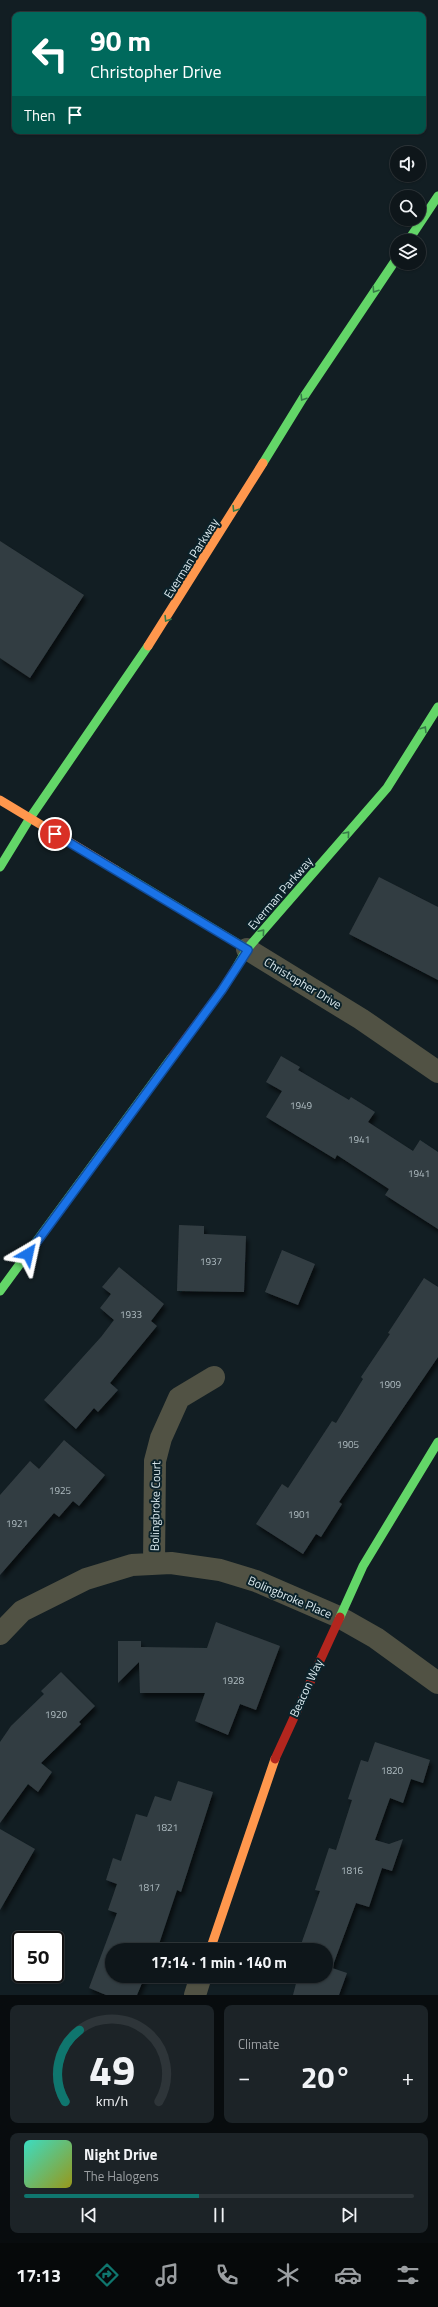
<!DOCTYPE html>
<meta charset="utf-8">
<style>
:root{--surface:#0e161a;--page:#1c2327;--text:#f1f3f6;--muted:#9b9fa2;--line:#2e3539;--accent:#0f766e}
body{margin:0;font-family:"Titillium Web",sans-serif;background:var(--page);color:var(--text);height:100vh;display:flex;flex-direction:column;font-size:15px;white-space:nowrap}
*{box-sizing:border-box;margin:0}
p{font-size:13px;color:var(--muted)}
.icon{flex:none;width:22px;height:22px;fill:none;stroke:currentColor;stroke-width:2;stroke-linecap:round;stroke-linejoin:round}
.map{position:relative;height:1995px;overflow:hidden}
.panel{display:flex;flex-direction:column;gap:10px;padding:10px;background:#080c0e;flex:1}
.panel>*{flex:none}
.top-card{position:absolute;left:12px;top:12px;width:414px;height:122px;border-radius:8px;box-shadow:0 1px 3px #0004,0 0 0 1px var(--line);background:#00695c;color:#fff;overflow:hidden}
.controls{position:absolute;left:390px;top:146px;display:grid;gap:8px}
.controls a{display:grid;place-items:center;width:36px;height:36px;border-radius:50%;background:var(--surface);box-shadow:0 1px 3px #0004,0 0 0 1px var(--line);font-size:20px}
.speed{position:absolute;left:12px;top:1931px;display:flex;gap:8px;font-size:20px;font-weight:700;text-align:center}
.speed>*{display:grid;place-content:center;width:52px;height:52px;border-radius:50%;background:var(--surface);box-shadow:0 1px 3px #0004,0 0 0 1px var(--line);line-height:1}
.speed .limit{border:2px solid #111;border-radius:6px;background:#fff;color:#111}
.pin{position:absolute;display:grid;place-items:center;width:34px;height:34px;color:#fff;margin:-17px;border:2px solid #fff;border-radius:50%;box-shadow:0 1px 4px #0007}
.me{position:absolute;width:44px;margin:-22px;rotate:36deg;stroke-linejoin:round;filter:drop-shadow(0 0 3px #0008)}
.turn{display:flex;align-items:center;gap:14px;height:84px;padding:0 12px;font-size:18px}
.turn .icon{width:52px;height:52px;stroke-width:2.5}
.turn b{display:block;font-size:28px;line-height:34px}
.then{display:flex;align-items:center;height:38px;padding:0 12px;background:#0003;gap:8px;font-size:15px}
.big{font-size:30px;font-weight:700;line-height:1.1}
.panel .card{flex:1;display:flex;flex-direction:column;justify-content:center;gap:6px;min-width:0;padding:0 14px;border-radius:8px;background:var(--page)}
.panel .dial{align-items:center;gap:0}
.dial svg{height:104px;overflow:visible;fill:none;stroke:var(--line);stroke-width:7;stroke-linecap:round;text-anchor:middle}
.dial text{fill:var(--text);stroke:none}
.song{display:flex;align-items:center;gap:12px}
.cover{width:48px;height:48px;border-radius:6px;background:linear-gradient(135deg,hsl(170 70% 55%),hsl(60 70% 35%))}
.played{height:4px;border-radius:2px;background:linear-gradient(90deg,var(--accent) 45%,var(--line) 45%)}
.keys{display:flex;justify-content:space-around;direction:ltr}
.heat{display:flex;justify-content:space-between;align-items:center;font-size:22px;direction:ltr}
.panel .tiles{flex:1;display:grid;gap:10px;grid-template-columns:1fr 1fr}
.card:last-child{grid-column:span 2}
.trip{position:absolute;left:105px;top:1943px;width:228px;height:40px;border-radius:20px;background:var(--surface);box-shadow:0 1px 3px #0004,0 0 0 1px var(--line);font-weight:700;line-height:40px;text-align:center}
.tab-bar{display:flex;height:64px;justify-content:space-around;align-items:center;background:#06090a;color:var(--muted)}
.tab-bar .icon{width:28px;height:28px}
.tab-bar .on{color:var(--accent)}
.tab-bar b{font-size:18px;color:var(--text)}
.map>svg:first-child{display:block}
.building{fill:#333d42;filter:url(#shadow)}
.lines{fill:none;stroke-linecap:round;stroke-linejoin:round}
.street{stroke:#515244;stroke-width:22}
.fast{stroke:#63d668;stroke-width:9}
.slow{stroke:#ff974d;stroke-width:9}
.jam{stroke:#b3261e;stroke-width:9}
.oneway{stroke:#377c49}
.route-casing{stroke:#114b97;stroke-width:10}
.route{stroke:#1a73e8;stroke-width:7}
.labels{text-anchor:middle;dominant-baseline:central;stroke-width:4;stroke-linejoin:round;paint-order:stroke}
.number-label{font-size:10px;fill:#b1bec3}
.street-label{font-size:12px;fill:#dbe9ee;stroke:#0b222a}
</style>
<div class="map">
<svg width="438" height="1995" viewBox="0 0 438 1995">
<defs>
<filter id="shadow"><feDropShadow dx="2.5" dy="4.5" stdDeviation="2" flood-color="#0009"/></filter>
</defs>
<rect width="100%" height="100%" fill="#121e23"/>
<path class="building" d="M 0,541 L 84,595 L 30,678 L 0,658 Z
M 379,877 L 438,907 L 438,980 L 349,934 Z
M 281,1056 L 300,1067 L 298,1070 L 349,1100 L 351,1097 L 375,1112 L 368,1122 L 413,1151 L 420,1140 L 438,1152 L 438,1229 L 385,1195 L 389,1189 L 337,1155 L 335,1159 L 266,1117 L 282,1091 L 266,1082 Z
M 179,1225 L 204,1226 L 204,1234 L 246,1236 L 244,1292 L 177,1291 Z
M 282,1250 L 315,1264 L 298,1305 L 265,1292 Z
M 119,1267 L 164,1304 L 151,1321 L 157,1326 L 110,1383 L 118,1390 L 98,1412 L 94,1408 L 76,1429 L 44,1400 L 101,1337 L 114,1320 L 100,1308 L 111,1294 L 102,1287 Z
M 424,1278 L 438,1287 L 438,1357 L 339,1502 L 342,1504 L 321,1537 L 316,1534 L 303,1554 L 256,1524 L 282,1484 L 288,1488 L 332,1421 L 336,1423 L 363,1379 L 361,1377 L 390,1334 L 388,1333 Z
M 64,1440 L 105,1475 L 79,1506 L 73,1501 L 59,1517 L 54,1513 L 0,1575 L 0,1495 L 30,1461 L 39,1469 Z
M 216,1622 L 280,1646 L 256,1710 L 240,1704 L 228,1735 L 195,1721 L 205,1693 L 140,1693 L 139,1662 L 118,1683 L 118,1641 L 141,1641 L 141,1647 L 207,1648 Z
M 61,1672 L 95,1706 L 79,1722 L 81,1724 L 41,1763 L 52,1772 L 38,1792 L 28,1784 L 0,1823 L 0,1742 L 11,1726 L 44,1694 L 41,1691 Z
M 375,1742 L 430,1760 L 423,1783 L 411,1779 L 403,1803 L 390,1798 L 375,1840 L 389,1844 L 403,1839 L 392,1871 L 382,1868 L 369,1907 L 356,1903 L 332,1968 L 347,1973 L 339,1995 L 293,1995 L 298,1976 L 326,1976 L 326,1950 L 299,1950 L 320,1891 L 315,1890 L 329,1848 L 336,1850 L 352,1800 L 348,1799 L 361,1760 L 368,1762 Z
M 178,1781 L 213,1792 L 181,1892 L 177,1890 L 157,1950 L 112,1950 L 112,1976 L 145,1976 L 137,1995 L 106,1995 L 89,1988 L 117,1913 L 108,1910 L 117,1884 L 106,1880 L 113,1858 L 121,1861 L 136,1814 L 147,1817 L 155,1796 L 171,1801 Z
M 0,1829 L 35,1849 L 0,1910 Z"/>
<g class="lines">
<path class="street" d="M 247,949 L 361,1019 L 438,1072
M 154,1564 L 155,1461 L 161,1438 L 179,1398 L 214,1377
M 0,1634 L 22,1611 L 86,1579 L 132,1565 L 171,1563 L 220,1570 L 256,1581 L 339,1617 L 376,1638 L 438,1683
M 195,1995 L 201,1976"/>
<path class="fast" d="M 408,241 L 438,196
M 263,463 L 303,398 L 397,258
M 0,867 L 30,818 L 148,646
M 116,870 L 247,949
M 236,968 L 247,949 L 387,788 L 438,707
M 0,1291 L 172,1057
M 340,1617 L 363,1566 L 438,1442"/>
<path class="slow" d="M 148,646 L 263,463
M 0,800 L 116,870
M 210,1950 L 275,1759"/>
<path class="jam" d="M 172,1057 L 222,990 L 236,968
M 275,1759 L 340,1617"/>
</g>
<defs><path id="oneway-chevron" d="M-2-3.5L2.5 0L-2 3.5" fill="none" stroke-width="1.6" stroke-linecap="round" stroke-linejoin="round"/></defs>
<g class="oneway">
<use href="#oneway-chevron" transform="translate(375 290) rotate(124)"/>
<use href="#oneway-chevron" transform="translate(303 398) rotate(123)"/>
<use href="#oneway-chevron" transform="translate(235 509) rotate(122)"/>
<use href="#oneway-chevron" transform="translate(167 619) rotate(122)"/>
<use href="#oneway-chevron" transform="translate(424 729) rotate(-58)"/>
<use href="#oneway-chevron" transform="translate(347 834) rotate(-49)"/>
<use href="#oneway-chevron" transform="translate(262 932) rotate(-49)"/>
</g>
<g class="lines">
<defs>
<path id="route" d="M 28,1254 L 222,990 L 248,950 L 55,834"/>
</defs>
<use href="#route" class="route-casing"/>
<use href="#route" class="route"/>
</g>
<g class="labels">
<g class="number-label">
<text x="301" y="1105">1949</text>
<text x="359" y="1139">1941</text>
<text x="419" y="1173">1941</text>
<text x="211" y="1261">1937</text>
<text x="131" y="1314">1933</text>
<text x="390" y="1384">1909</text>
<text x="348" y="1444">1905</text>
<text x="60" y="1490">1925</text>
<text x="299" y="1514">1901</text>
<text x="17" y="1523">1921</text>
<text x="233" y="1680">1928</text>
<text x="56" y="1714">1920</text>
<text x="392" y="1770">1820</text>
<text x="167" y="1827">1821</text>
<text x="352" y="1870">1816</text>
<text x="149" y="1887">1817</text>
</g>
<g class="street-label">
<text transform="translate(191 558) rotate(-58)">Everman Parkway</text>
<text transform="translate(280 893) rotate(-49)">Everman Parkway</text>
<text transform="translate(303 983) rotate(31)">Christopher Drive</text>
<text transform="translate(155 1506) rotate(-89)">Bolingbroke Court</text>
<text transform="translate(290 1597) rotate(23)">Bolingbroke Place</text>
<text transform="translate(306 1688) rotate(-65)">Beacon Way</text>
</g>
</g>
</svg>
<div class="controls">
<a><svg class="icon" aria-label="sound" viewBox="0 0 24 24"><path d="M4 9h4l5-4v14l-5-4H4zM17 9q2 3 0 6"/></svg></a>
<a><svg class="icon" aria-label="search" viewBox="0 0 24 24"><circle cx="10" cy="10" r="6"/><path d="M15 15l6 6"/></svg></a>
<a><svg class="icon" aria-label="layers" viewBox="0 0 24 24"><path d="M12 4l9 5-9 5-9-5zM3 14l9 5 9-5"/></svg></a>
</div>
<div class="speed"><div class="limit">50</div></div>
<div class="pin" style="left:55px;top:834px;background:#d93025"><svg class="icon" aria-label="arrive" viewBox="0 0 24 24"><path d="M6 21V4h12l-3 4 3 4H6"/></svg></div>
<svg class="me" style="left:28px;top:1254px" viewBox="-20 -20 40 40"><path d="M0-17L14 15 0 8-14 15z" fill="#1a73e8" stroke="#fff" stroke-width="4"/></svg>
<div class="trip">17:14 · 1 min · 140 m</div>
<div class="top-card">
<div class="turn"><svg class="icon" aria-label="left" viewBox="0 0 24 24"><path d="M17 20v-9H6M10 6l-5 5 5 5"/></svg><div><b>90 m</b>Christopher Drive</div></div>
<div class="then">Then<svg class="icon" aria-label="arrive" viewBox="0 0 24 24"><path d="M6 21V4h12l-3 4 3 4H6"/></svg></div>
</div>
</div>
<section class="panel">
<div class="tiles">
<div class="card dial"><svg viewBox="0 0 100 80">
<path d="M14 69A42 42 0 1 1 86 69"/>
<path d="M14 69A42 42 0 0 1 25 14" stroke="#0f766e"/>
<text x="50" y="56" font-size="32" font-weight="700">49</text>
<text x="50" y="72" font-size="11">km/h</text>
</svg></div>
<div class="card"><p>Climate</p>
<div class="heat"><a>−</a><b class="big">20°</b><a>+</a></div>
</div>
<div class="card">
<div class="song"><i class="cover"></i><div><b>Night Drive</b><p>The Halogens</p></div></div>
<div class="played"></div>
<div class="keys"><svg class="icon" aria-label="previous" viewBox="0 0 24 24"><path d="M18 5L8 12l10 7zM5 5v14"/></svg><svg class="icon" aria-label="pause" viewBox="0 0 24 24"><path d="M8 5v14M16 5v14"/></svg><svg class="icon" aria-label="next" viewBox="0 0 24 24"><path d="M6 5l10 7-10 7zM19 5v14"/></svg></div>
</div>
</div>
</section>
<nav class="tab-bar">
<b>17:13</b>
<svg class="icon on" aria-label="directions" viewBox="0 0 24 24"><path d="M12 3l9 9-9 9-9-9zM9 14v-3h6M13 9l2 2-2 2"/></svg>
<svg class="icon" aria-label="music" viewBox="0 0 24 24"><path d="M9 18V5l10-2v13"/><circle cx="6" cy="18" r="3"/><circle cx="16" cy="16" r="3"/></svg>
<svg class="icon" aria-label="phone" viewBox="0 0 24 24"><path d="M5 4h4l2 5-3 2q2 4 5 5l2-3 5 2v4C11 20 4 13 5 4z"/></svg>
<svg class="icon" aria-label="climate" viewBox="0 0 24 24"><path d="M12 3v18M4 7l16 10M4 17L20 7"/></svg>
<svg class="icon" aria-label="car" viewBox="0 0 24 24"><path d="M5 17H2v-5l4-1 3-4h7l3 4 3 1v5h-3M9 17h6M6 11h13"/><circle cx="7" cy="17" r="2"/><circle cx="17" cy="17" r="2"/></svg>
<svg class="icon" aria-label="filters" viewBox="0 0 24 24"><path d="M4 7h16M4 17h16"/><circle cx="9" cy="7" r="2"/><circle cx="15" cy="17" r="2"/></svg>
</nav>
